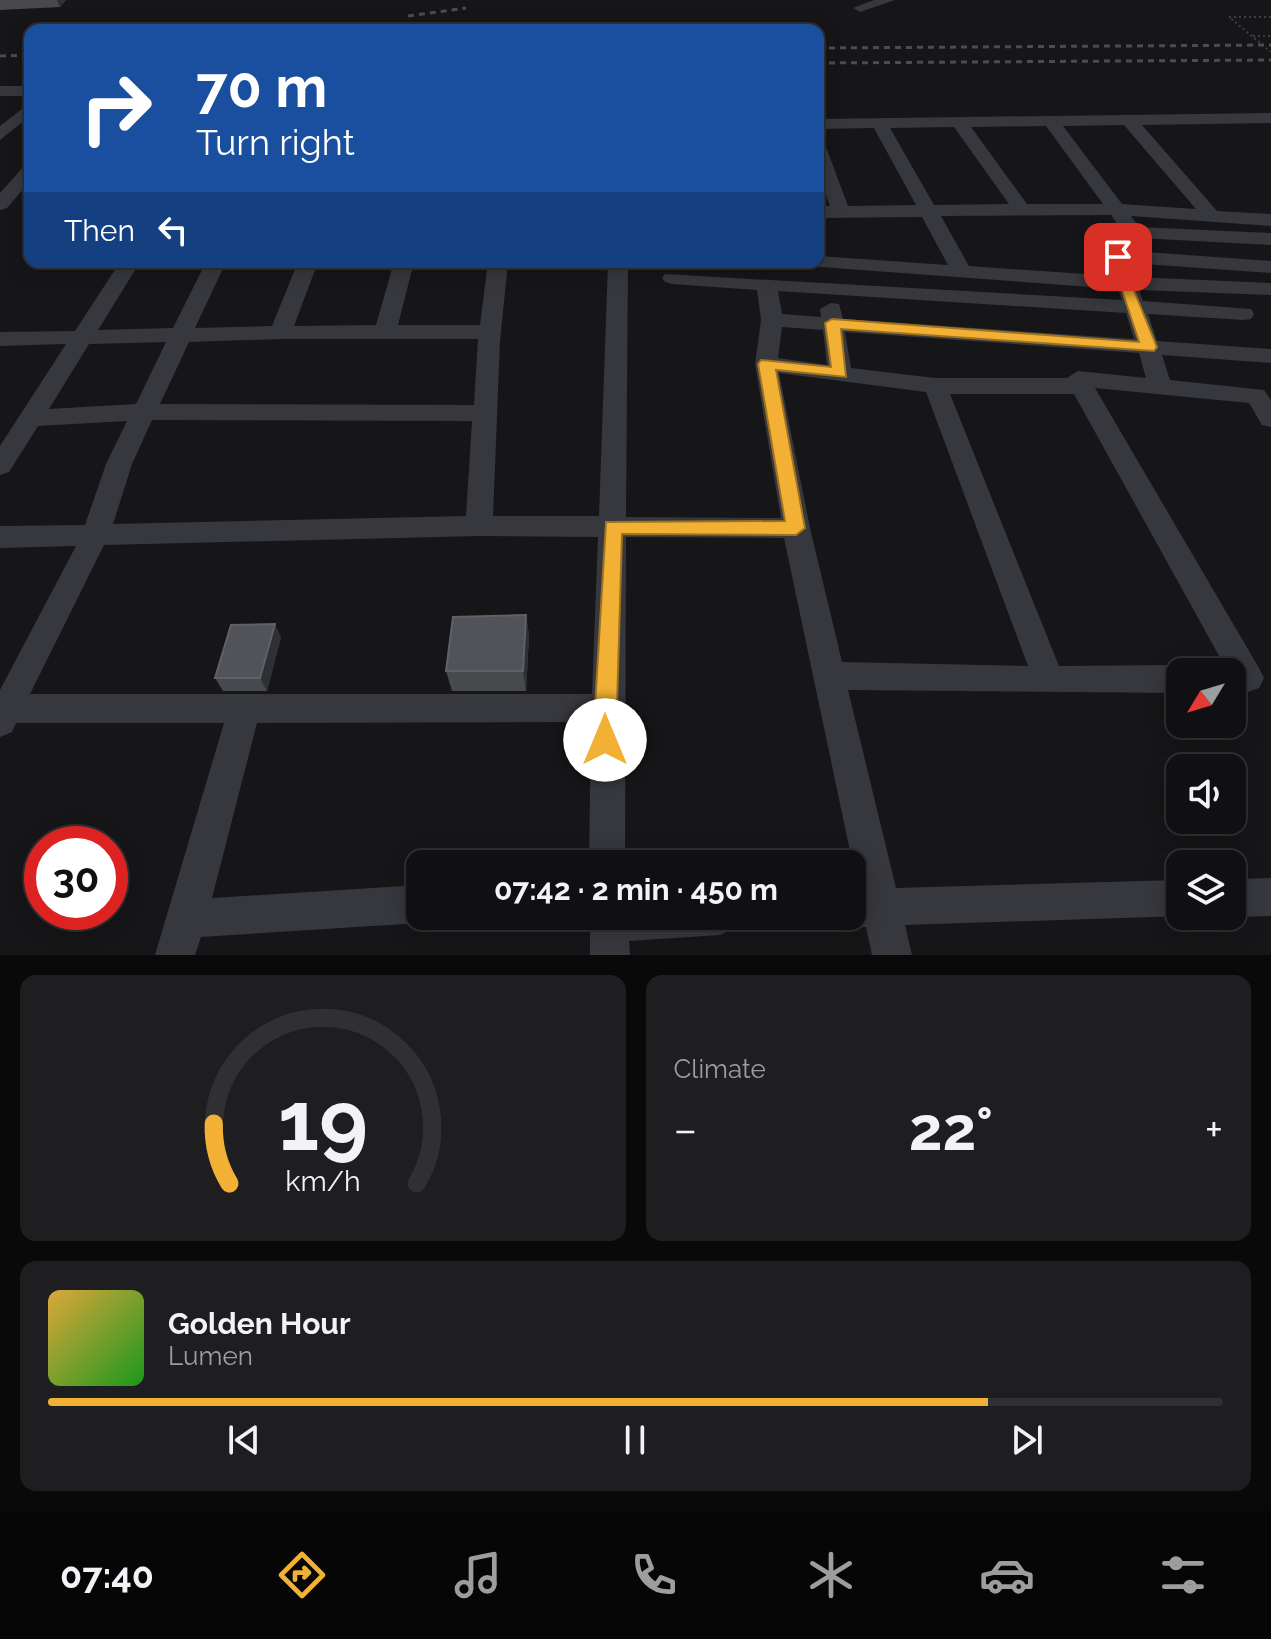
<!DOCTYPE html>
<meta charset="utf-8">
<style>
:root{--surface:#101012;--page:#1e1e20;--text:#f1f3f6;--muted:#9c9d9f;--line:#303032;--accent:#f2b134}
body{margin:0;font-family:Raleway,sans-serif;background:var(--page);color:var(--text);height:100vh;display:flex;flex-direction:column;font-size:30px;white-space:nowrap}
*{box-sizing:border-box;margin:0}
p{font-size:26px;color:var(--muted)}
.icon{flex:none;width:44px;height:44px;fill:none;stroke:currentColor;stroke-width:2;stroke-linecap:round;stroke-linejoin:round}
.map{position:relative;height:955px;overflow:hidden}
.drawer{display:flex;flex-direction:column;gap:20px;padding:20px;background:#09090a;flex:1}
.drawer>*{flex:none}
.top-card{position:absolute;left:24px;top:24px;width:800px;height:244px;border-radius:16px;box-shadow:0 4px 20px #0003,0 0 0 2px var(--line);background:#1a4fa0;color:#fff;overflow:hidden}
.needle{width:52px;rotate:232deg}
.tools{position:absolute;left:1166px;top:658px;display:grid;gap:16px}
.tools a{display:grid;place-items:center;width:80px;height:80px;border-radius:16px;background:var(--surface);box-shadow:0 4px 20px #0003,0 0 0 2px var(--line);font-size:40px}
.speed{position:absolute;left:24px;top:826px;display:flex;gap:16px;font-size:40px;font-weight:700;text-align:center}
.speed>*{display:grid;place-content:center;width:104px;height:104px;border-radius:50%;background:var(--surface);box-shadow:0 4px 20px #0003,0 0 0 2px var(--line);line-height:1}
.speed .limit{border:12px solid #d22;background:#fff;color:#111}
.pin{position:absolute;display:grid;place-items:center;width:68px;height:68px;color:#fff;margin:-34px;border-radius:16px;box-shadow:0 4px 12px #0006}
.me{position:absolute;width:88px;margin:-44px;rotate:0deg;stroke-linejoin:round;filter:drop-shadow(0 0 6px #0008)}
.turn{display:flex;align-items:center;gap:28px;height:168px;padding:0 40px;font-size:36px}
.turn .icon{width:104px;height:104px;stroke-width:2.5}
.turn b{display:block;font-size:56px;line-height:68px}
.then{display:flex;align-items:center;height:76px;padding:0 40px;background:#0003;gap:16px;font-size:30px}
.big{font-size:60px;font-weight:700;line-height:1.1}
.drawer .tile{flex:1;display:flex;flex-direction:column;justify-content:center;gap:12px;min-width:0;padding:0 28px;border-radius:16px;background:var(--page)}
.drawer .dial{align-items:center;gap:0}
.dial svg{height:208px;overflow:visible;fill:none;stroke:var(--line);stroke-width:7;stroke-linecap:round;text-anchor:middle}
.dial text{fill:var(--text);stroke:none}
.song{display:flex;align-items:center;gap:24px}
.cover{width:96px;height:96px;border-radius:12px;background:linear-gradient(135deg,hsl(40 70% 55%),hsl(120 70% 35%))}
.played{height:8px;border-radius:4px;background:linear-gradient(90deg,var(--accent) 80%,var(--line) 80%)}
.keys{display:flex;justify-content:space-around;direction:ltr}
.heat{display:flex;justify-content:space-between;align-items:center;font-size:44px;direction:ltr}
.drawer .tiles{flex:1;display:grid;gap:20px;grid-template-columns:1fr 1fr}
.tile:last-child{grid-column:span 2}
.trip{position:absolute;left:406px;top:850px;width:460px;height:80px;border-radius:16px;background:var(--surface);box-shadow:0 4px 20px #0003,0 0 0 2px var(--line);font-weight:700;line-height:80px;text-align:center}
.tab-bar{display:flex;height:128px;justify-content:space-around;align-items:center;background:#060607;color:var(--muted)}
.tab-bar .icon{width:56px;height:56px}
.tab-bar .current{color:var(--accent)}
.tab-bar b{font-size:36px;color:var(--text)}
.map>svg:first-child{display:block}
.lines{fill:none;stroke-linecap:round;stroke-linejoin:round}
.path{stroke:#3d3f44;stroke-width:2;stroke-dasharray:2 3;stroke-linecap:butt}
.minor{fill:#37383d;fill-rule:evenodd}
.rail{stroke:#4a4c52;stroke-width:3;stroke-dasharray:6 5;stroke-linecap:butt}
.wall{fill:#47494d}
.shaded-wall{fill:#2f3033}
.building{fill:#525359;stroke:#5f6168;stroke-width:2}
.route{fill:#f2b134;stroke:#9d7322;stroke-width:2}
</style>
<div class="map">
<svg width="1271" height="955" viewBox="0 0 1271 955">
<rect width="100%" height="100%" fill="#161618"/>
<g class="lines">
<path class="path" d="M 1271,17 L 1229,17 L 1271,52
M 1253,36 L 1271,36"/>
<path class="minor" d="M 874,0 L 895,0 L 860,12 L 853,8 Z
M 0,86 L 30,86 L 30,96 L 0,96 Z
M 30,103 L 30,116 L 0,140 L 0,126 Z
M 1271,113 L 1271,123 L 1142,125 L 1217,211 L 1271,214 L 1271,226 L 1131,216 L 1139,227 L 1271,233 L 1271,245 L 1139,238 L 1132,251 L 1271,261 L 1271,273 L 1130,263 L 1135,277 L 1271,283 L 1271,295 L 1139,290 L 1143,301 L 1251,309 L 1254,314 L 1251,319 L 1243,320 L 1148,314 L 1157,341 L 1271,349 L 1271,363 L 1162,355 L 1170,380 L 1264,390 L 1271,400 L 1271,427 L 1262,425 L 1249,403 L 1095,388 L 1259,668 L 1264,678 L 1259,688 L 1248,692 L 1237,688 L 1232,672 L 1228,672 L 1074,394 L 950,394 L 1059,666 L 1180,665 L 1192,672 L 1180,672 L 1180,693 L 848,690 L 896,888 L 1180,880 L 1180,916 L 1184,916 L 905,925 L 912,955 L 872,955 L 866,927 L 852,927 L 839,921 L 836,916 L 852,916 L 852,889 L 858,889 L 784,538 L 626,537 L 625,864 L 589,864 L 591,722 L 257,723 L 212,898 L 420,885 L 420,916 L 434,916 L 420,923 L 201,937 L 195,955 L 155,955 L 224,723 L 16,723 L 12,732 L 0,737 L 0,690 L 76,546 L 0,548 L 0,526 L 85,525 L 106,464 L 127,421 L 38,426 L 9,472 L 0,475 L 0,446 L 66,344 L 0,346 L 0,332 L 75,331 L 120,262 L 140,262 L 98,330 L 173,328 L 206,262 L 226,262 L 195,328 L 272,326 L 298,262 L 318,262 L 294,326 L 376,325 L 394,262 L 414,262 L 398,325 L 480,325 L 488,262 L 508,262 L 500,341 L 493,516 L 599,516 L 608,262 L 628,262 L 626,517 L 781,518 L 755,364 L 761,320 L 757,290 L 672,284 L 665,282 L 662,278 L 665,274 L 1122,300 L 1118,289 L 807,266 L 804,262 L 818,262 L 818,256 L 948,265 L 922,217 L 818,218 L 818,206 L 830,206 L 818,172 L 818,142 L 826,147 L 848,206 L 916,205 L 874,128 L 818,129 L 818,119 ZM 1124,125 L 1196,209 L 1122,204 L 1063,126 ZM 1046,126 L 1103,204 L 1027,204 L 971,127 ZM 954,127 L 1009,204 L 934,205 L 890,128 ZM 1111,215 L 1123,232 L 1108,257 L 1114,276 L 969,266 L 941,216 ZM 778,291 L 1126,313 L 1134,339 L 843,319 L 839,304 L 831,303 L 820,309 L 821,317 L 782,314 ZM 782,327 L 823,330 L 827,365 L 778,358 ZM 845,332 L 1139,353 L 1146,378 L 1078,371 L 1067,378 L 935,378 L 851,368 ZM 281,339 L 478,339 L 474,405 L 160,404 L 189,342 ZM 166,342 L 136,404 L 49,409 L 89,344 ZM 779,373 L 926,392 L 1028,666 L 842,662 L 810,528 ZM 152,420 L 472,421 L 466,516 L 113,524 L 132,464 ZM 479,536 L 598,537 L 592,694 L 30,694 L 104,545 Z
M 30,165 L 30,181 L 7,208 L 0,210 L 0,193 L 24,166 Z
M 1271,878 L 1271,916 L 1232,917 L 1230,916 L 1232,879 Z
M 590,916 L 739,916 L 733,929 L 720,935 L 629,941 L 630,955 L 590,955 Z"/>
<path class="rail" d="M 408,16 L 466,8
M 416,30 L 443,29
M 818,48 L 1271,45
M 0,56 L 30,55
M 818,63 L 1271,60"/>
</g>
<path class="wall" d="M 0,0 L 66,0 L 60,7 L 0,10 Z
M 526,615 L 529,636 L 526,691 L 452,691 L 446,671 Z
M 281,637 L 267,691 L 223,691 L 215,678 Z"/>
<path class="shaded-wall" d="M 57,0 L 66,0 L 60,7 Z
M 526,615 L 529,636 L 526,691 L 523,671 Z
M 275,624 L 281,637 L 267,691 L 260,678 Z"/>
<path class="building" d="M 526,615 L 523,671 L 446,671 L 453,617 Z
M 275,624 L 260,678 L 215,678 L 231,625 Z"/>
<path class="route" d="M 1118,253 L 1125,257 L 1131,283 L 1157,347 L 1154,351 L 841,329 L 846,377 L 776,370 L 805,528 L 796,535 L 622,534 L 616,740 L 613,747 L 605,750 L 597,747 L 593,740 L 606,522 L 785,521 L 758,364 L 761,360 L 831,367 L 825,323 L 832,319 L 1139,342 L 1111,257 Z"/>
</svg>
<div class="tools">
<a><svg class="needle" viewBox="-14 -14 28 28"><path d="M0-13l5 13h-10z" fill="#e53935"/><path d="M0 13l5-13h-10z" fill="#9c9d9f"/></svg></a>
<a><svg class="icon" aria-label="sound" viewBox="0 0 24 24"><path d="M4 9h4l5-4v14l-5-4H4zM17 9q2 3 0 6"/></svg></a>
<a><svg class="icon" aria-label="layers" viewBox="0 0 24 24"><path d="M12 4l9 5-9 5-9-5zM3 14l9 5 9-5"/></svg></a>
</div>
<div class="speed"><div class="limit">30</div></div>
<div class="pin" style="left:1118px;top:257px;background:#d93025"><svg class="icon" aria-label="arrive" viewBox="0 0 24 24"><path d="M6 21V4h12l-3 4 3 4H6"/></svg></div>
<svg class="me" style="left:605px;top:740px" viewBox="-20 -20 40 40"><circle r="19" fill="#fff"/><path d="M0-13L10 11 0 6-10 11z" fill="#f2b134"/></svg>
<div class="trip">07:42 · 2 min · 450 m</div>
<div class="top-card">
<div class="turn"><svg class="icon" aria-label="right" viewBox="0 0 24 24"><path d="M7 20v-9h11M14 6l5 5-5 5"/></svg><div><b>70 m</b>Turn right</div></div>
<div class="then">Then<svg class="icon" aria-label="left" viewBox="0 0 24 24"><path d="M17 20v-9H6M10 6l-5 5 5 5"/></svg></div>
</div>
</div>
<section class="drawer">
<div class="tiles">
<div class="tile dial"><svg viewBox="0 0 100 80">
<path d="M14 69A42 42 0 1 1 86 69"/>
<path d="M14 69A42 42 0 0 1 8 46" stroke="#f2b134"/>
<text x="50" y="56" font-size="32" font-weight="700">19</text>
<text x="50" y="72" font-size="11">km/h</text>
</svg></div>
<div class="tile"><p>Climate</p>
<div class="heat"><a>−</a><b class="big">22°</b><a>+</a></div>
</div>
<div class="tile">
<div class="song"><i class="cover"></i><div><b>Golden Hour</b><p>Lumen</p></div></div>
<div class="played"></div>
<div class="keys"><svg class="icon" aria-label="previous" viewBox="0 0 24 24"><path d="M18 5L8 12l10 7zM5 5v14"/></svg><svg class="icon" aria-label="pause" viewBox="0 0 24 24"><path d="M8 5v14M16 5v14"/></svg><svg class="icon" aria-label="next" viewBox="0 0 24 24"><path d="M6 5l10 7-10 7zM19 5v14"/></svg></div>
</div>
</div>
</section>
<nav class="tab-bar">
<b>07:40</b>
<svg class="icon current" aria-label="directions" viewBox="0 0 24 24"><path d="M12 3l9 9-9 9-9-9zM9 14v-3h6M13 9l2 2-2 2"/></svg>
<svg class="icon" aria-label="music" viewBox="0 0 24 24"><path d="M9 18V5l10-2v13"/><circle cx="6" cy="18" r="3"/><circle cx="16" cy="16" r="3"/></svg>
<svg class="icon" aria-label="phone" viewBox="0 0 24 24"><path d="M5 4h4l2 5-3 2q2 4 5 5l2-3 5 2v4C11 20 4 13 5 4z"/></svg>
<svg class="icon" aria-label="climate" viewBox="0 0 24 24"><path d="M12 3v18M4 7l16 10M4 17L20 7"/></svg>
<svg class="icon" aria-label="car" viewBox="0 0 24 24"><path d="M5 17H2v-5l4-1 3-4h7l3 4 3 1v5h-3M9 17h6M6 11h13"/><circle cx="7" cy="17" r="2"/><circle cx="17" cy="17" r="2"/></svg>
<svg class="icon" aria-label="filters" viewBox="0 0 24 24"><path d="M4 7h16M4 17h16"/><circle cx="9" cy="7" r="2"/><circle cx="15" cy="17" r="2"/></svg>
</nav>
